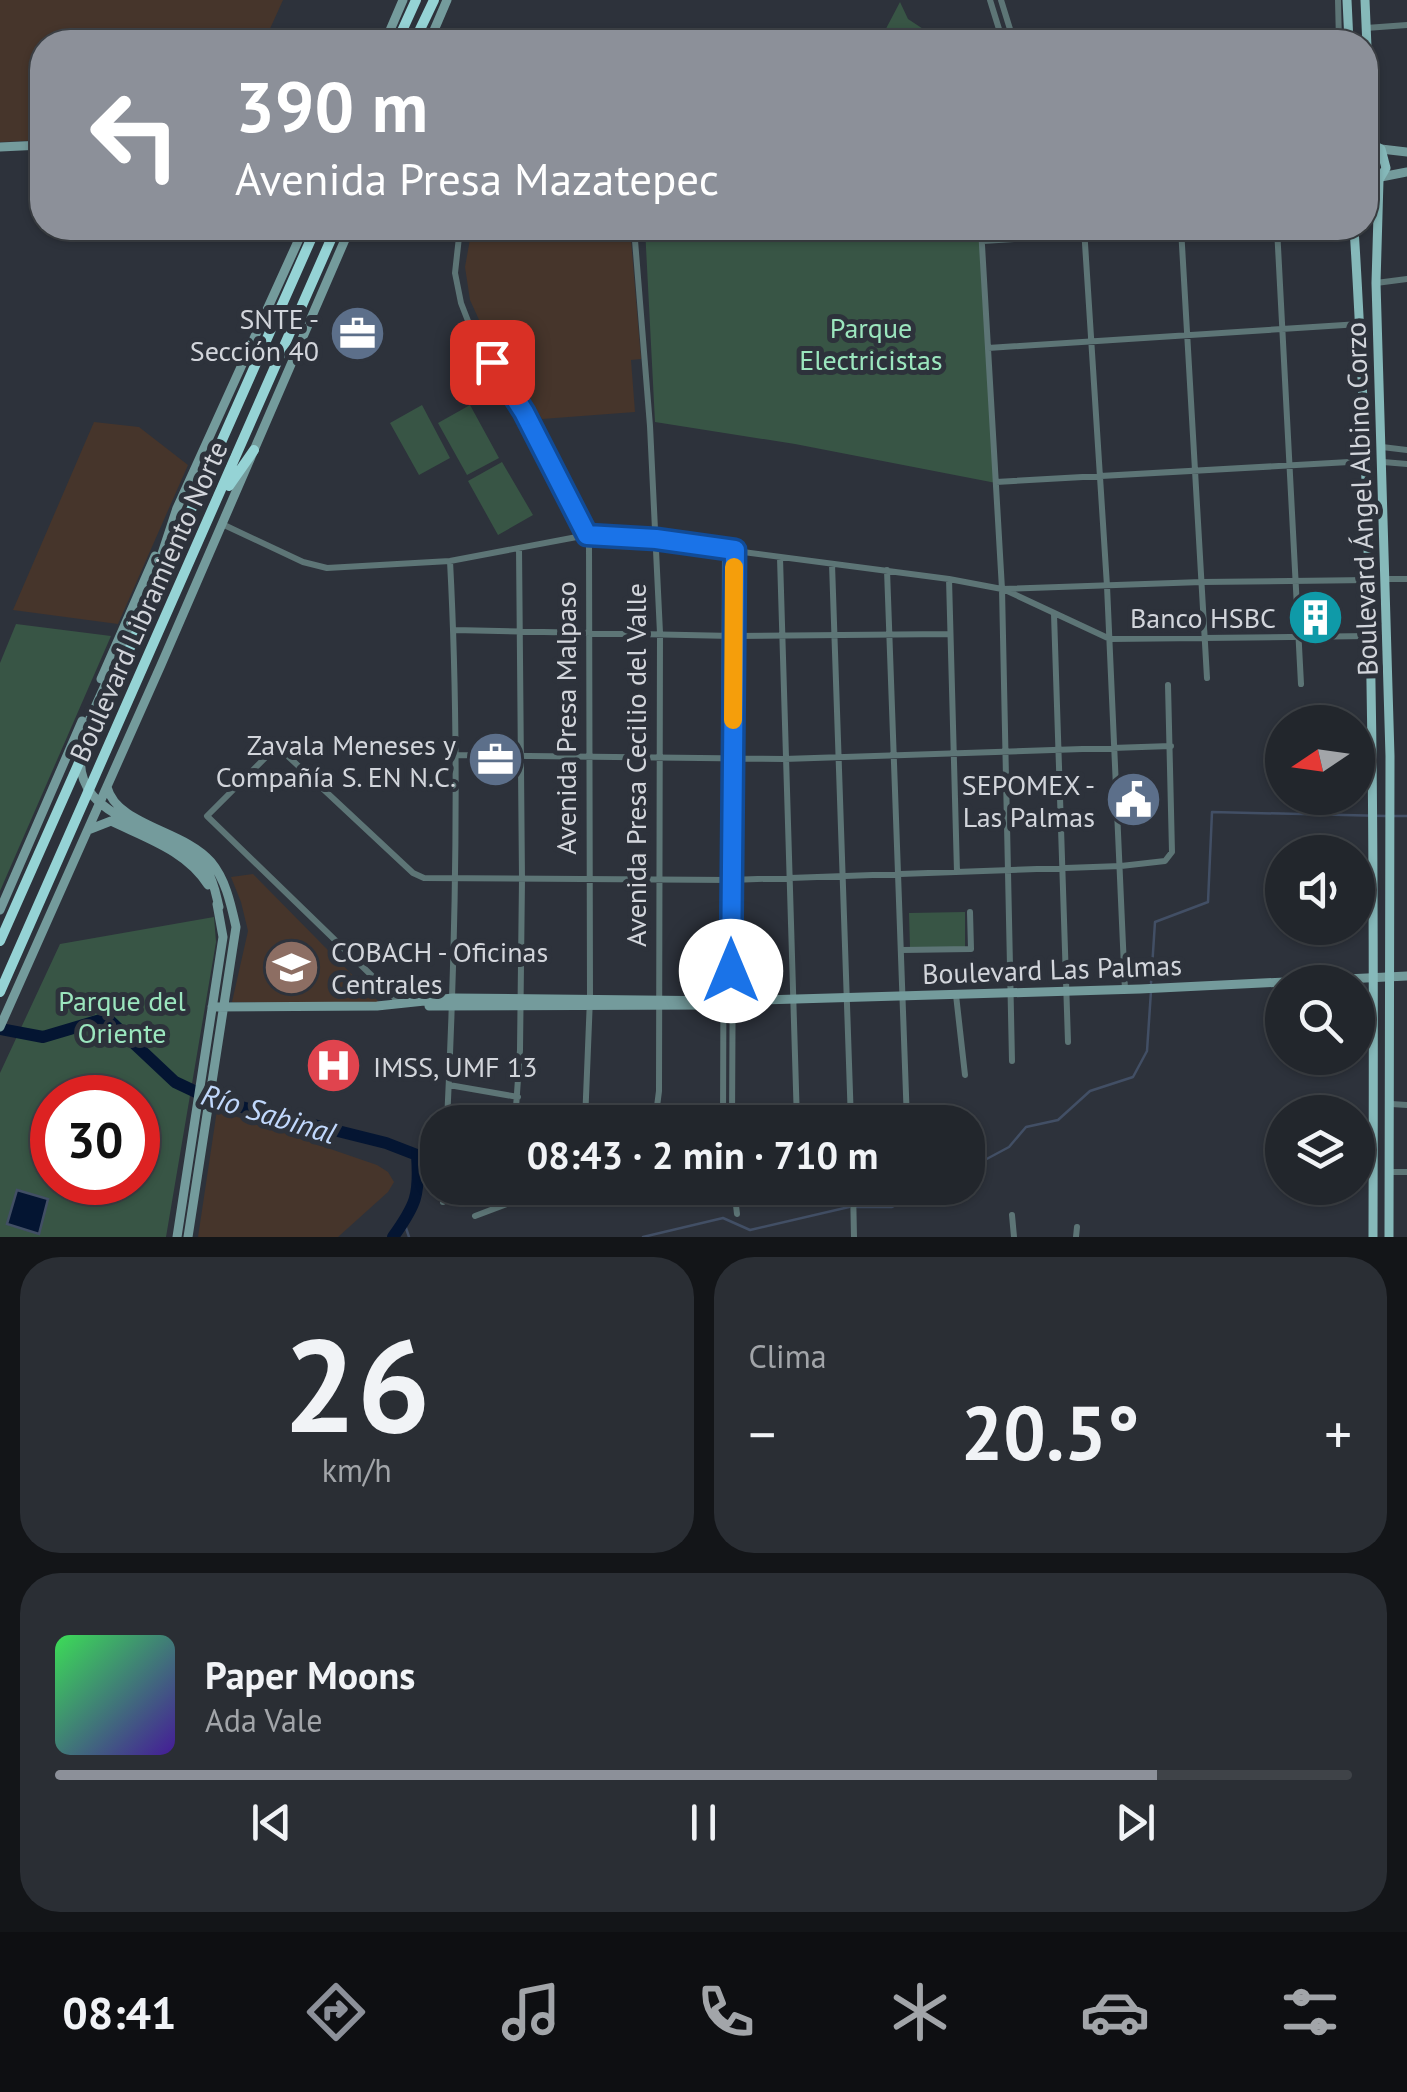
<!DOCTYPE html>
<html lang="es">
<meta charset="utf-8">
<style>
:root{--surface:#22262c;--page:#2a2e34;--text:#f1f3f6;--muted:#a2a5a9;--line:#3f4348;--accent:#8c9099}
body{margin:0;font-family:"PT Sans",sans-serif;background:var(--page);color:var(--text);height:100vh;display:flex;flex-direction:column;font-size:38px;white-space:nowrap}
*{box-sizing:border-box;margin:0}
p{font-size:32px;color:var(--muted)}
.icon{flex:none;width:55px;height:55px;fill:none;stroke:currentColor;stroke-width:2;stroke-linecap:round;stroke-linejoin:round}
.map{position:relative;height:1237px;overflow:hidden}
.panel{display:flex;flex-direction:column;gap:20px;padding:20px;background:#131518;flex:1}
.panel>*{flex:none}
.hud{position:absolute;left:30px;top:30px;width:1348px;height:210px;border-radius:40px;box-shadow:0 2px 8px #0004,0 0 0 2px var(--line);background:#8c9099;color:#fff;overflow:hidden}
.needle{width:65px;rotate:257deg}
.buttons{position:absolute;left:1265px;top:705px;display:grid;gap:20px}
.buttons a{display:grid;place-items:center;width:110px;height:110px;border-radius:50%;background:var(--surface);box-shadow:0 2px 8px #0004,0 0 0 2px var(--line);font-size:50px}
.speed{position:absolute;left:30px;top:1075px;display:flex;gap:20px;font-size:50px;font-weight:700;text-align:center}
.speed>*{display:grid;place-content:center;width:130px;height:130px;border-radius:50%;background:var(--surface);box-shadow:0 2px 8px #0004,0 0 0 2px var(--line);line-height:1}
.speed .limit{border:15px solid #d22;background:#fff;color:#111}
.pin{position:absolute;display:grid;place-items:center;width:85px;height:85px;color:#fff;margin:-42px;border-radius:20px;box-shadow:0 5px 15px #0006}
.me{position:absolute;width:110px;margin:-55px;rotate:0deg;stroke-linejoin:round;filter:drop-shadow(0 0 8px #0008)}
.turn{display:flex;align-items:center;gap:35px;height:210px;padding:0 40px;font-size:45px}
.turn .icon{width:130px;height:130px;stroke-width:2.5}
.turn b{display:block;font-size:70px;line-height:85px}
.big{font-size:75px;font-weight:600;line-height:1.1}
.panel .widget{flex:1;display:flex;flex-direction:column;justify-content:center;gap:15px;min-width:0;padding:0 35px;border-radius:40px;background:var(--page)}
.panel .dial{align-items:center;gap:0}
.dial b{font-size:130px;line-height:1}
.song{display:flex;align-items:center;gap:30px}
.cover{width:120px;height:120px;border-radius:15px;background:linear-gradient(135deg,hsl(130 70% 55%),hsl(260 70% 35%))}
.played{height:10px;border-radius:5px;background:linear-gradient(90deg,var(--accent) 85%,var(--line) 85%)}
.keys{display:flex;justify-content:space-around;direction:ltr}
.heat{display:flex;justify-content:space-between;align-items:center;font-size:55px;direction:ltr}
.panel .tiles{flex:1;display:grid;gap:20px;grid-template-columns:1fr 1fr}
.widget:last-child{grid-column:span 2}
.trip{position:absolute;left:420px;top:1105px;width:565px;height:100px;border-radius:40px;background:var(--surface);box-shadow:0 2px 8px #0004,0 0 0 2px var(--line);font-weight:600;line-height:100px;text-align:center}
.tabs{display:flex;height:160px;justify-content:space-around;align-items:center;background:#0e0f12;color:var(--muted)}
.tabs .icon{width:70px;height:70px}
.tabs .active{color:var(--accent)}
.tabs b{font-size:45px;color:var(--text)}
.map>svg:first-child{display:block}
.education{fill:#46352b}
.green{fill:#385545;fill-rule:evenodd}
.water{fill:#041532;stroke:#424f65;stroke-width:2.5}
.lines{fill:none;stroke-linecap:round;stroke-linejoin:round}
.stream{stroke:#424f65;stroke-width:2.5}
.river{stroke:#041532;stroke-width:12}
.street{stroke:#5d7576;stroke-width:6}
.secondary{stroke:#749b9c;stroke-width:9}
.primary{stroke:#86b9ba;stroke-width:9}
.highway{stroke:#95d3d5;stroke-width:10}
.route-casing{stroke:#114b97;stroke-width:25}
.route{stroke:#1a73e8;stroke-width:18}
.slow{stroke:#f59e0b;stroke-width:18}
.labels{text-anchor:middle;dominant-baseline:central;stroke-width:10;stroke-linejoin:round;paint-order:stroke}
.poi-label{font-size:28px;fill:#d2d5db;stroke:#2d323b;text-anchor:end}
.park-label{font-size:28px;fill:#9be6be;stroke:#2d323b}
.street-label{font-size:28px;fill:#d2d5db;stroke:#2d323b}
.water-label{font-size:30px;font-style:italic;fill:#c1d8fc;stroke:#2d323b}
</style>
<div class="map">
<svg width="1407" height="1237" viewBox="0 0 1407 1237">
<rect width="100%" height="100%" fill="#2d323b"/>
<path class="education" d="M 0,0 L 283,0 L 264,42 L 42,42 L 42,140 L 0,142 Z
M 472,228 L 630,228 L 641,359 L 631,360 L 635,412 L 542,419 L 480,322 L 470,300 L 465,267 Z
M 94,422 L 139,427 L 188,465 L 118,624 L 13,610 Z
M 253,874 L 381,1004 L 232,1002 L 248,931 L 241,902 L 231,877 Z
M 217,1110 L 377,1165 L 388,1172 L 394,1182 L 388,1192 L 338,1237 L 198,1237 Z"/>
<path class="green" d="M 900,2 L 908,19 L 943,42 L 879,42 Z
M 645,228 L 979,228 L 996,483 L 795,444 L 655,422 Z
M 422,405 L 450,458 L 419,475 L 390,423 Z
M 470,405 L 499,458 L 467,475 L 438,423 Z
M 502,462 L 533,515 L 498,535 L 468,481 Z
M 16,624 L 111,636 L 0,891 L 0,663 Z
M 965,912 L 965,947 L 910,948 L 909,913 Z
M 214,917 L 216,942 L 166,1237 L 0,1237 L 0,1073 L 60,944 ZM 52,1098 L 138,1098 L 138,1182 L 52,1182 Z"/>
<path class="water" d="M 17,1190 L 48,1199 L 39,1234 L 7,1224 Z"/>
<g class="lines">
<path class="stream" d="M 1394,816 L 1407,816
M 1151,983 L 1155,922 L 1208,902 L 1212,812 L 1386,816
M 968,1169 L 1009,1147 L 1026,1127 L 1058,1120 L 1090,1091 L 1133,1077 L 1147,1051 L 1151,991
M 857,1207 L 892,1207 L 931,1188
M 404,1222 L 409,1237
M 643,1237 L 723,1218 L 750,1230 L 849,1207"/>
<path class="river" d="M 0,1029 L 43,1037 L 107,1018 L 175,1082 L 213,1100 L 386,1143 L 417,1155 C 420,1195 416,1205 393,1237"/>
<path class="street" d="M 990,0 L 1003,42
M 1001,0 L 1014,42
M 1338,0 L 1339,42
M 1366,28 L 1407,25
M 460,228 L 455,273 L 461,303 L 468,321 L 524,412 L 589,541 L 590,998 L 585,1122
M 634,228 L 650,426 L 660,633 L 659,1091 L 655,1122
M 981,228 L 1002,589 L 1012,1061
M 1084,228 L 1107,586 L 1125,990
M 1181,228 L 1207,678
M 1277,228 L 1301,684
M 983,241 L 1177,228
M 1376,283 L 1407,279
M 988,348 L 1360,324
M 1382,447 L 1407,450
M 1383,462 L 1407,464
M 996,482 L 1367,461
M 222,524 L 303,562 L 327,568 L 450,561 L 598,533 L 949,579 L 1002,589 L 1202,582 L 1369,580
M 586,540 L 727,556
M 780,558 L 797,1122
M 832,564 L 851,1122
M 887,570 L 907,1122
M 949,579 L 957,872
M 1387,579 L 1407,579
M 1003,589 L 1110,639 L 1370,636
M 1054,614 L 1068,1042
M 454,630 L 733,636 L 949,634
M 454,755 L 784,759 L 1171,746
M 902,950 L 971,949 L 970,912
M 956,995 L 965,1075
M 401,1004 L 207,816 L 277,746 L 413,873 L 424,878 L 731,880 L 1121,866 L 1165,861 L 1172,852 L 1168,685
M 449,1085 L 518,1097
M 1391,1104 L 1407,1105
M 447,1122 C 456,936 460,748 450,561
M 515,1122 L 520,1050 L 522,879 L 519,548
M 723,1122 L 725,549
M 732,1122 L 735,551
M 1390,1172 L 1407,1172
M 734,1188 L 737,1214
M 853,1188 L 854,1237
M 443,1202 L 444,1188
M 502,1205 L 505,1188
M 1012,1215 L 1014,1237
M 475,1216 L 549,1188
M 1076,1237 L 1077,1227"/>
<path class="secondary" d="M 385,42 L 403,0
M 429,42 L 447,0
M 0,147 L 42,145
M 1381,149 L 1407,152
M 1381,177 L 1407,172
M 101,679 L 155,556
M 107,787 C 117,826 184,830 211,862 C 226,880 231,905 236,927 L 188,1237
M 88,830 L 111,821 C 146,838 187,851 208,885
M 219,907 C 216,895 214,881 207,871 C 168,816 53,828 86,727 L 155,575 L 177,508 L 304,228
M 0,910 L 82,721
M 429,1006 L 714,1005
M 212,1007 L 377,1006 L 453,998 L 731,1001 L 1140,989 L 1407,976
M 0,1027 L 161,665 L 350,228
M 177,1237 L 223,937 L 217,904"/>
<path class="primary" d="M 1347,0 L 1349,42
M 1365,0 L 1371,142
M 1379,180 L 1376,283 L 1390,756 L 1389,1237
M 1365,186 L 1379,180 L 1386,168 L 1381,149 L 1368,142
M 1354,228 C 1375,564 1374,900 1373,1237"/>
<path class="highway" d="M 397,42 L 416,0
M 414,42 L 434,0
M 229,486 L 254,450
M 0,941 L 316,228
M 0,992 L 336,228"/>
</g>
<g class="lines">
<defs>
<path id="route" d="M 492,362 L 524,412 L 587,535 L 656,539 L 735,550 L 731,971"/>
</defs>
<use href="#route" class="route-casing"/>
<use href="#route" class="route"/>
<path class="slow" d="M 733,720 L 734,567"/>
</g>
<defs>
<symbol id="office-disc" viewBox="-11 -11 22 22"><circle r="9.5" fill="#5c6f8a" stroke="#2d323b"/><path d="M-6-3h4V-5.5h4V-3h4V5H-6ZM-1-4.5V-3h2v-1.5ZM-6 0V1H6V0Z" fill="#fff"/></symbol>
<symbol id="building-disc" viewBox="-11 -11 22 22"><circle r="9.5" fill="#0f9aa8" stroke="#2d323b"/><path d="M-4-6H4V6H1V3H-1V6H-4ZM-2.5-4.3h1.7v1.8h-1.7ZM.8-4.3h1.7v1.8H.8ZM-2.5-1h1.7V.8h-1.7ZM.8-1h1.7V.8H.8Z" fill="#fff"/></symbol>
<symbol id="civic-disc" viewBox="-11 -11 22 22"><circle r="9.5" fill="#5c6f8a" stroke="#2d323b"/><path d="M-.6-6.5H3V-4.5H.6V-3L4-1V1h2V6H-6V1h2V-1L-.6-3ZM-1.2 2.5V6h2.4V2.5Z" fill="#fff"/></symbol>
<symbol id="school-disc" viewBox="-11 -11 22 22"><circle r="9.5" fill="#8d6e63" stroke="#2d323b"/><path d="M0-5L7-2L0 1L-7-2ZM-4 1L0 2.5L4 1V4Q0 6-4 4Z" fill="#fff"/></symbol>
<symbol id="hospital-disc" viewBox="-11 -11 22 22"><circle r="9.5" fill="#e0444e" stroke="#2d323b"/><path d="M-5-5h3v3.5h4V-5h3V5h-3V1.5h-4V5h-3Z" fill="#fff"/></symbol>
</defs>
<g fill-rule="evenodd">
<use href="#office-disc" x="326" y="302" width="63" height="63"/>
<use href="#building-disc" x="1284" y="586" width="63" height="63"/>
<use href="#office-disc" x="464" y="728" width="63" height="63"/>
<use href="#civic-disc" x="1102" y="768" width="63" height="63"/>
<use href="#school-disc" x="260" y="936" width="63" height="63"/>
<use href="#hospital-disc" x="302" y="1034" width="63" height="63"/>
</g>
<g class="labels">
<g class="poi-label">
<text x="319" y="318">SNTE -<tspan x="319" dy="32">Sección 40</tspan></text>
<text x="1276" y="617">Banco HSBC</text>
<text x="456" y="744">Zavala Meneses y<tspan x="456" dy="32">Compañía S. EN N.C.</tspan></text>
<text x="1095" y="784">SEPOMEX -<tspan x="1095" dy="32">Las Palmas</tspan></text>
<text x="331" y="951" text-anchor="start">COBACH - Oficinas<tspan x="331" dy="32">Centrales</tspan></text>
<text x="373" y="1066" text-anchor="start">IMSS, UMF 13</text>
</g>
<g class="park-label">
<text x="871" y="327">Parque<tspan x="871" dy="32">Electricistas</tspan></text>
<text x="122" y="1000">Parque del<tspan x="122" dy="32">Oriente</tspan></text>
</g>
<g class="street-label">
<text transform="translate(1361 499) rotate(-92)">Boulevard Ángel Albino Corzo</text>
<text transform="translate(148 601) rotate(-66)">Boulevard Libramiento Norte</text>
<text transform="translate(565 718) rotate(-90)">Avenida Presa Malpaso</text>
<text transform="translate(635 765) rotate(-90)">Avenida Presa Cecilio del Valle</text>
<text transform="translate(1052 969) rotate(-2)">Boulevard Las Palmas</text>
</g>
<g class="water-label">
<text transform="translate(269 1113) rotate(17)">Río Sabinal</text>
</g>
</g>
</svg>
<div class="buttons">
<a><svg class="needle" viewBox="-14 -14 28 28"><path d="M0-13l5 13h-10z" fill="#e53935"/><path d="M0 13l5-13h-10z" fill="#a2a5a9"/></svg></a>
<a><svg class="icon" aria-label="sound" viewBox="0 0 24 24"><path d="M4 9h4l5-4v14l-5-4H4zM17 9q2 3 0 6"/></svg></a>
<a><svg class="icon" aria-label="search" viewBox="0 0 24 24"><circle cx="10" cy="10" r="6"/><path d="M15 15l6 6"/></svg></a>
<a><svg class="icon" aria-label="layers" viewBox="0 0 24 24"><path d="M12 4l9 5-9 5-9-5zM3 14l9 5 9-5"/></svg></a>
</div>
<div class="speed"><div class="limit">30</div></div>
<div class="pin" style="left:492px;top:362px;background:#d93025"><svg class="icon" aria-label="arrive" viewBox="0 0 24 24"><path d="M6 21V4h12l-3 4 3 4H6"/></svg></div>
<svg class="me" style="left:731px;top:971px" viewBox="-20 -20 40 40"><circle r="19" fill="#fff"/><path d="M0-13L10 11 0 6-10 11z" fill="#1a73e8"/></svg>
<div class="trip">08:43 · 2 min · 710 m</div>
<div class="hud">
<div class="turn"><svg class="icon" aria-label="left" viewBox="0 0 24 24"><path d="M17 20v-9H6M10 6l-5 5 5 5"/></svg><div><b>390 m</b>Avenida Presa Mazatepec</div></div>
</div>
</div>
<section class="panel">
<div class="tiles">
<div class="widget dial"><b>26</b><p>km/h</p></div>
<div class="widget"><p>Clima</p>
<div class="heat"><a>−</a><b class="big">20.5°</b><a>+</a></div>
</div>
<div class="widget">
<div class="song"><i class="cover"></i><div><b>Paper Moons</b><p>Ada Vale</p></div></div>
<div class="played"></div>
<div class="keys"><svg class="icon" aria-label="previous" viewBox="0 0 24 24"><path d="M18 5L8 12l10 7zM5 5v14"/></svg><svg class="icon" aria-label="pause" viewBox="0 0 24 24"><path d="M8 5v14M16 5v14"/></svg><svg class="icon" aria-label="next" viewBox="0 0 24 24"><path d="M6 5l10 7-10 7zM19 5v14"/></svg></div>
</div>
</div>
</section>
<nav class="tabs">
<b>08:41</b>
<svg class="icon active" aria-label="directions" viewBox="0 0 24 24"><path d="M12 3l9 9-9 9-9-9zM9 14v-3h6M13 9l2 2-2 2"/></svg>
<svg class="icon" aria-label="music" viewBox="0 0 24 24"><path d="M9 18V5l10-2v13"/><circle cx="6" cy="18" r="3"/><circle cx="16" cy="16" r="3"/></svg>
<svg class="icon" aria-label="phone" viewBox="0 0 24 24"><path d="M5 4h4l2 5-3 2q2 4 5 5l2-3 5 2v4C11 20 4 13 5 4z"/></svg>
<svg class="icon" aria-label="climate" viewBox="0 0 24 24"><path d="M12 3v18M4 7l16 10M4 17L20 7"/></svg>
<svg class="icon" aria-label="car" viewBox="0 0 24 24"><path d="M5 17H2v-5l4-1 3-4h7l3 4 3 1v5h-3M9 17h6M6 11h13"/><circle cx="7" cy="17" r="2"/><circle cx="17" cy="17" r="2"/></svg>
<svg class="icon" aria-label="filters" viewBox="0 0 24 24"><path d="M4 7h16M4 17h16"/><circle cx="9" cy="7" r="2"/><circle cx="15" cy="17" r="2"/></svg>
</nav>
